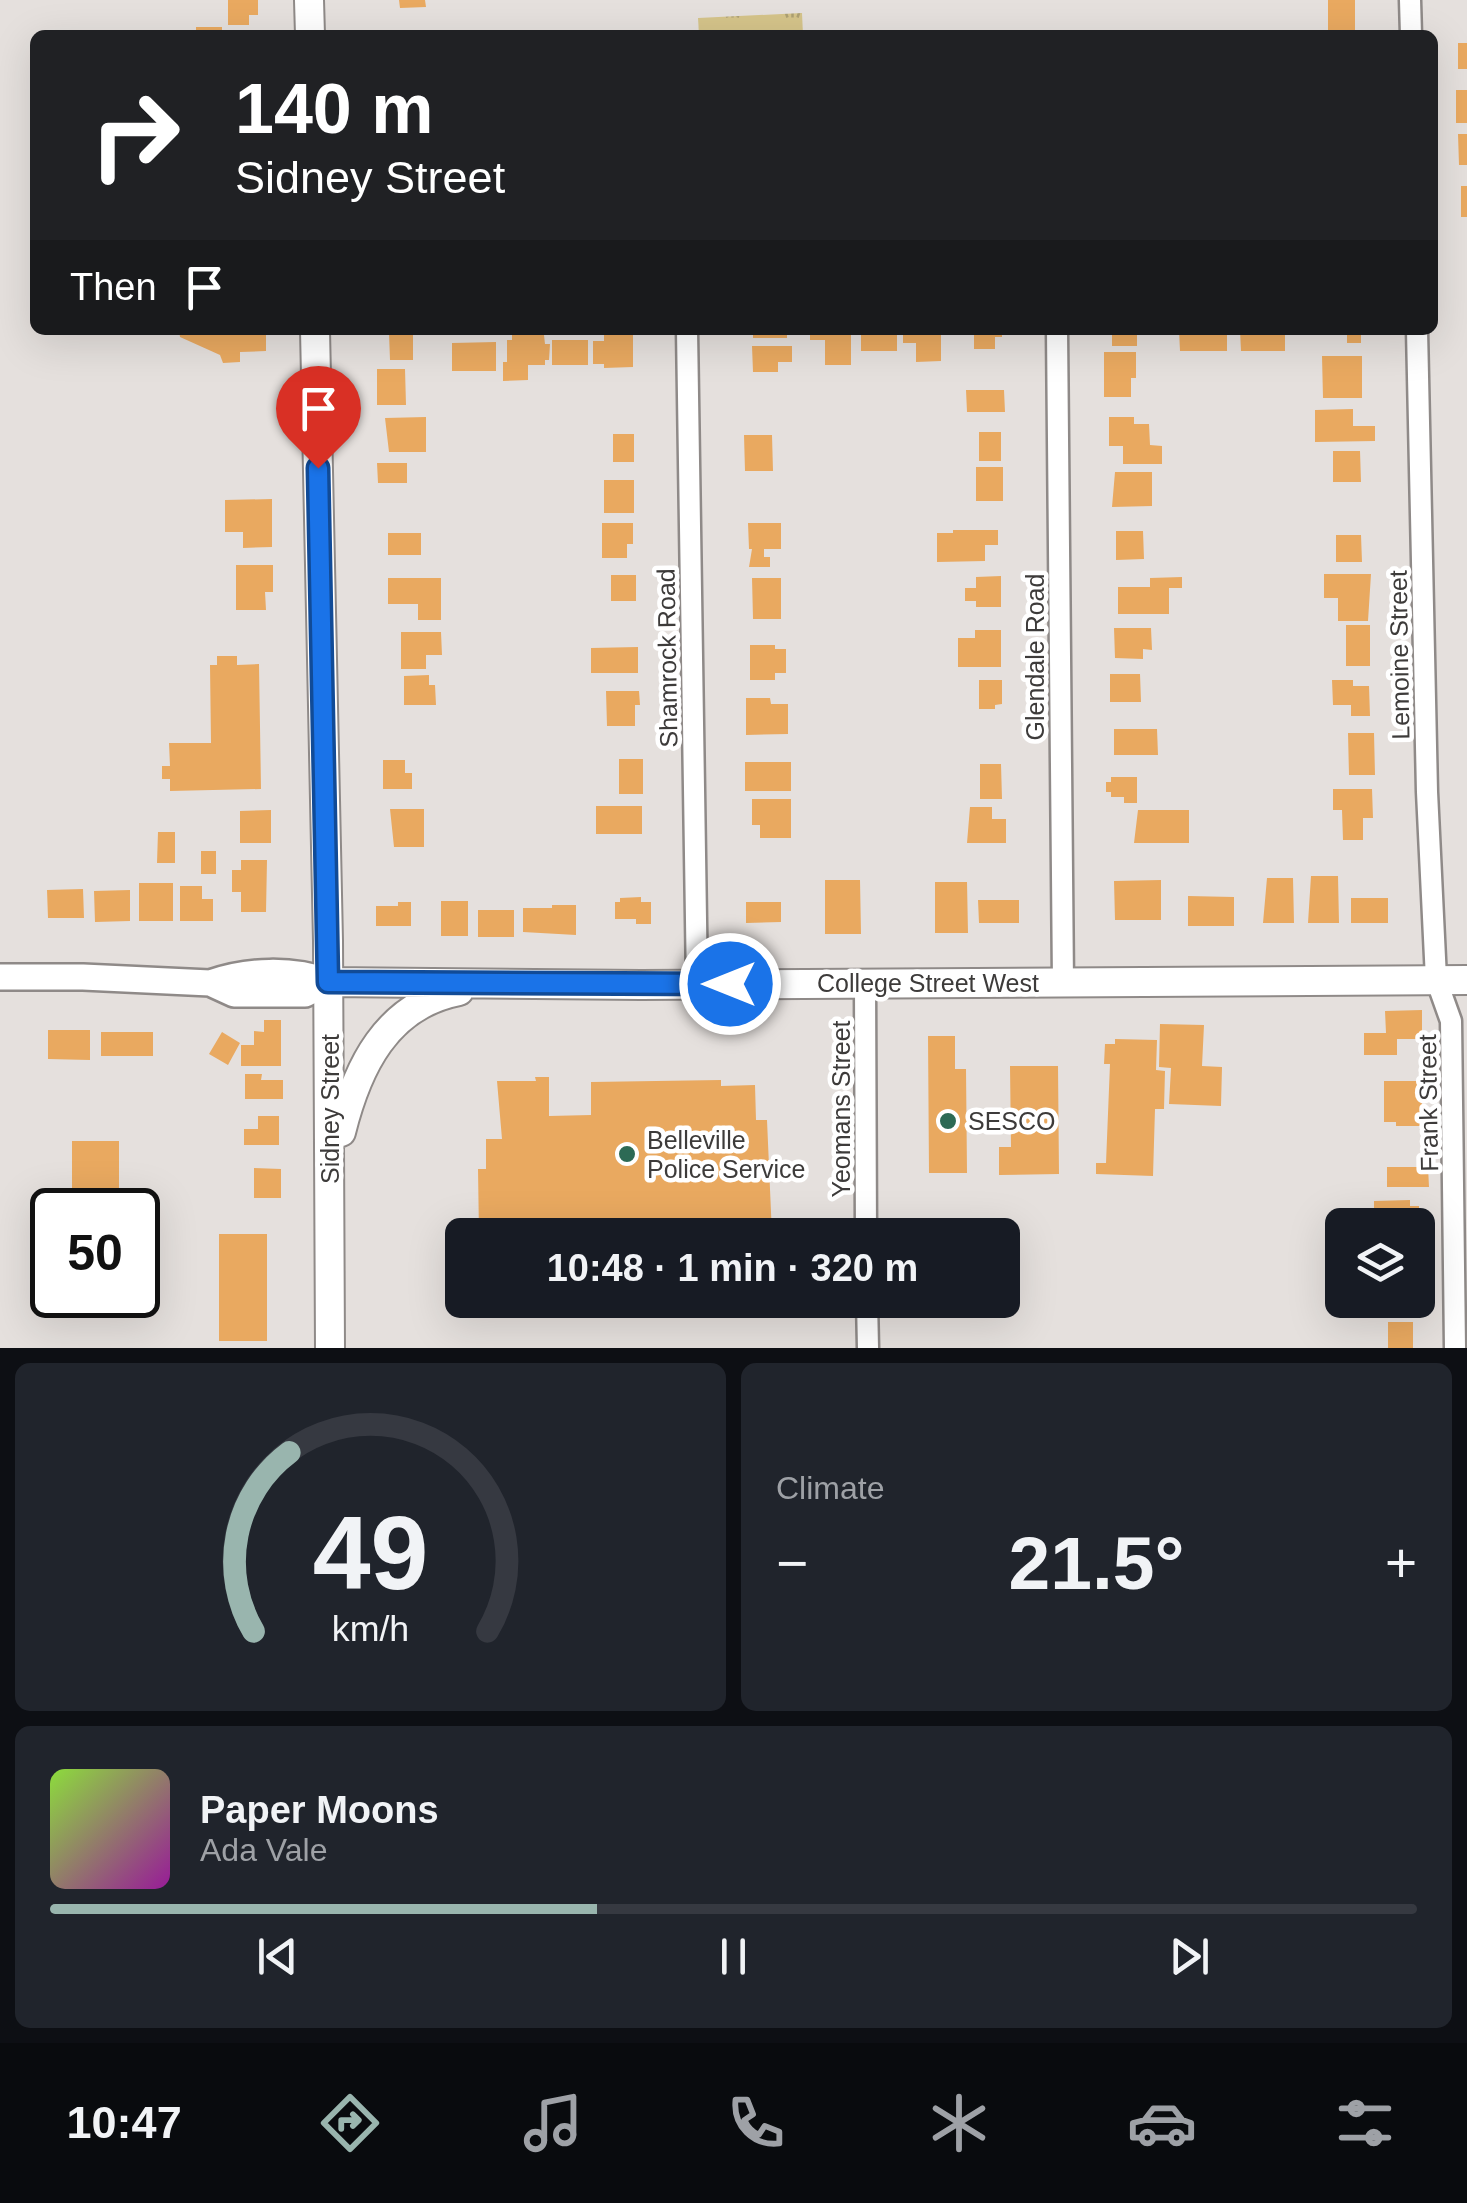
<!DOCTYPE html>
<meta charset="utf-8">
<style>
:root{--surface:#171b24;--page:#20242c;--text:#f1f3f6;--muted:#9ea1a6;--line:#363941;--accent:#99b5ae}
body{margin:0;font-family:Helvetica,sans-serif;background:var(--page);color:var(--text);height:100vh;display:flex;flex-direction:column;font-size:38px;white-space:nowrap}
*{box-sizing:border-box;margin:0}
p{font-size:32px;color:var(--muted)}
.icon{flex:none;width:55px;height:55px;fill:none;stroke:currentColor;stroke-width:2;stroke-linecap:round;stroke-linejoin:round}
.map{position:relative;height:1348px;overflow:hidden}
.details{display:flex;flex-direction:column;gap:15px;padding:15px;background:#0d0f14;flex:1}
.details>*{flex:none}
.top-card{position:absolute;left:30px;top:30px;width:1408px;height:305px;border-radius:15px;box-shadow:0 10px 40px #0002;background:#202124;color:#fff;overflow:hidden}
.tools{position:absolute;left:1325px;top:1208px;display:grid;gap:20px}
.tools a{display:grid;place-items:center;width:110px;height:110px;border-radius:15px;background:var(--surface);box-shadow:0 10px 40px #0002;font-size:50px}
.speed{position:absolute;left:30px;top:1188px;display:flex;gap:20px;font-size:50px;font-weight:700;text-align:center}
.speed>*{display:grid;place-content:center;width:130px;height:130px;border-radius:50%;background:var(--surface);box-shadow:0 10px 40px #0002;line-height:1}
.speed .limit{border:5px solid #111;border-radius:15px;background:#fff;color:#111}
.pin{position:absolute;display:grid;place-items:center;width:85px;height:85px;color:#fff;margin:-102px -42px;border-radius:50% 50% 50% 0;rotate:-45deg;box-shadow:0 0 10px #0007}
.pin .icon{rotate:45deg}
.me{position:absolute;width:110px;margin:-55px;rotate:270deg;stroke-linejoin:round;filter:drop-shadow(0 0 8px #0008)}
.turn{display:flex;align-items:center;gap:35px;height:210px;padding:0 40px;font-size:45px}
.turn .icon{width:130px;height:130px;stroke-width:2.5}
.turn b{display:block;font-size:70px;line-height:85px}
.then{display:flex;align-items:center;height:95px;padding:0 40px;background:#0003;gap:20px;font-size:38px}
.big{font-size:75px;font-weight:800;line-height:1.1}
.details .tile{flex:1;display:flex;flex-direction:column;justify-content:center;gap:15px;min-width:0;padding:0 35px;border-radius:15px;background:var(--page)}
.details .dial{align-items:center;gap:0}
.dial svg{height:260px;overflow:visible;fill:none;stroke:var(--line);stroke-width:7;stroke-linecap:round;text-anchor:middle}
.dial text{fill:var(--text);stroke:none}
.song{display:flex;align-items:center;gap:30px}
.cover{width:120px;height:120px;border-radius:15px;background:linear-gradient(135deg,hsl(90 70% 55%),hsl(300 70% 35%))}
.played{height:10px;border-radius:5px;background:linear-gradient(90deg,var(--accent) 40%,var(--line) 40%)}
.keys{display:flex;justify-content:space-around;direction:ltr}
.heat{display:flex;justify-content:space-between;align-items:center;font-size:55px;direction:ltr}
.details .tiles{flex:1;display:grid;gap:15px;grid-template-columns:1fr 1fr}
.tile:last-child{grid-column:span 2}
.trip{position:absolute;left:445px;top:1218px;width:575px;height:100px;border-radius:15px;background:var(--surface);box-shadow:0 10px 40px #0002;font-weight:800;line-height:100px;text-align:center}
.tabs{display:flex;height:160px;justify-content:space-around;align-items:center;background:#090b0e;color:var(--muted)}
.tabs .icon{width:70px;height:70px}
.tabs .active{color:var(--accent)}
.tabs b{font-size:45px;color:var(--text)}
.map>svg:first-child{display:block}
.grass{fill:url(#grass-tufts)}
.building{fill:#e9a960}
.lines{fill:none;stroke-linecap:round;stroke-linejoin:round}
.minor-casing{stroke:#8f8a88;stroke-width:25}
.tertiary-casing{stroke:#8f8a88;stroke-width:30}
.secondary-casing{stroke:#8f8a88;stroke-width:32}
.minor{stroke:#fff;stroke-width:20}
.tertiary{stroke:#fff;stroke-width:25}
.secondary{stroke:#fff;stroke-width:28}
.route-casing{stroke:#114b97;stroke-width:25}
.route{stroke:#1a73e8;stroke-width:18}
.poi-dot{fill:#2d6a55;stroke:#fff;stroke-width:4}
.labels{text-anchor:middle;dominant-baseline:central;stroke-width:9;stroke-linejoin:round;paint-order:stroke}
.street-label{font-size:25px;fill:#3d3b3a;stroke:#fff}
.poi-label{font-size:25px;fill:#3d3b3a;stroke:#fff;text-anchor:start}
</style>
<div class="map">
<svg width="1467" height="1348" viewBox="0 0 1467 1348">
<defs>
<pattern id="grass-tufts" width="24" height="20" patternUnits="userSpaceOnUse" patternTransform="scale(2.5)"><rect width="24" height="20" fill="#d5c48a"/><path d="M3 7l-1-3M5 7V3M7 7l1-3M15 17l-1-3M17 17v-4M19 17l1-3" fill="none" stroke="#aea072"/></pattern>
</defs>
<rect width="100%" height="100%" fill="#e5e0dd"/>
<path class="grass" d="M 802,13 L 803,35 L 699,35 L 698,18 Z"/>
<path class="building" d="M 228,0 L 258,0 L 258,15 L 249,15 L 249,25 L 228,25 Z
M 399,0 L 425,0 L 426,7 L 400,8 Z
M 1328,0 L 1355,0 L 1355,35 L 1328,35 Z
M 196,27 L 222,27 L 222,35 L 196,35 Z
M 1458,43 L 1467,43 L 1467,69 L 1458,69 Z
M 1456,90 L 1467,90 L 1467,123 L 1456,123 Z
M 1458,134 L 1467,134 L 1467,165 L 1459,165 Z
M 1461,186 L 1467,186 L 1467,217 L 1461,217 Z
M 179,330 L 266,330 L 266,351 L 240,352 L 240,362 L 223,363 L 220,355 L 180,337 Z
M 604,330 L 633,330 L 633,367 L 604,368 L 604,364 L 593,364 L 593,341 L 604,341 Z
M 753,330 L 787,330 L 787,338 L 753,338 Z
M 810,330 L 851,330 L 851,365 L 825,365 L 825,340 L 810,340 Z
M 861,330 L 897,330 L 897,351 L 861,351 Z
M 903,330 L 941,330 L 941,361 L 916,362 L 916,343 L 903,343 Z
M 974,330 L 1002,330 L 1002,337 L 995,337 L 995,349 L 974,349 Z
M 1112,330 L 1137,330 L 1137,346 L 1112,346 Z
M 1179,330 L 1227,330 L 1227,351 L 1180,351 Z
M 1240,330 L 1285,330 L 1285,351 L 1241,351 Z
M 1347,330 L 1361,330 L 1361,343 L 1347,343 Z
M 389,333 L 413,333 L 413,360 L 390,360 Z
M 512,335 L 544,335 L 545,344 L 550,344 L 549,360 L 545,360 L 545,365 L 528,365 L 528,380 L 503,381 L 503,362 L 507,362 L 507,340 L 512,340 Z
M 552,340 L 588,340 L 588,365 L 552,365 Z
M 496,342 L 496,371 L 452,371 L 452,343 Z
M 752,346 L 792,346 L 792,362 L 778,362 L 778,372 L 753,372 Z
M 1104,352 L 1136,352 L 1136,378 L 1131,378 L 1131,397 L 1104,397 Z
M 1322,356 L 1362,356 L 1362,398 L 1323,398 Z
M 377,369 L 405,369 L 406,405 L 377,405 Z
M 966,390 L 1004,390 L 1005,412 L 967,412 Z
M 1353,409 L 1353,426 L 1375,426 L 1375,441 L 1315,442 L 1315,410 Z
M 426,417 L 426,452 L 389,452 L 385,418 Z
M 1109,417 L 1134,417 L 1134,424 L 1149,424 L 1150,445 L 1162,446 L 1162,464 L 1123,464 L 1123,446 L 1109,446 Z
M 979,432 L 1001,432 L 1001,461 L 979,461 Z
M 613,434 L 634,434 L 634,462 L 613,462 Z
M 744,435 L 772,435 L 773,471 L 745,471 Z
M 1333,451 L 1360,451 L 1361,482 L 1333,482 Z
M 377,463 L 407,463 L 407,483 L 378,483 Z
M 976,467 L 1003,467 L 1003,501 L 976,501 Z
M 1115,472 L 1152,472 L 1152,506 L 1112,507 Z
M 604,480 L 634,480 L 634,513 L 604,513 Z
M 272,499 L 272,547 L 243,548 L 243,532 L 225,532 L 225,500 Z
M 602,523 L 633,523 L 633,544 L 627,544 L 627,558 L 602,558 Z
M 748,523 L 781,523 L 781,549 L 764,549 L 764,557 L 770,557 L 770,567 L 749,567 L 752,549 L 749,549 Z
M 953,530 L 998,530 L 998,545 L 985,545 L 985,561 L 937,562 L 937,533 L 953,533 Z
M 1116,531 L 1143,531 L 1144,559 L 1116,560 Z
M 388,533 L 421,533 L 421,555 L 388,555 Z
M 1336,535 L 1361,535 L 1362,562 L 1336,562 Z
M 236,565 L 273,565 L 273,592 L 265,592 L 266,610 L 236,610 Z
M 1324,574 L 1371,574 L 1368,621 L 1338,621 L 1338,598 L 1324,598 Z
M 611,575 L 636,575 L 636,601 L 611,601 Z
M 1001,576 L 1001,607 L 976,607 L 976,601 L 965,601 L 965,588 L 976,588 L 976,577 Z
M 1182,577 L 1182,588 L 1169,588 L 1169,614 L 1118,614 L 1118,587 L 1150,587 L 1150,578 Z
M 388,578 L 441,578 L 441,620 L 418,620 L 418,604 L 388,604 Z
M 752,578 L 781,578 L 781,619 L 753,619 Z
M 1346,625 L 1370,625 L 1370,666 L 1346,666 Z
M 1114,628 L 1151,628 L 1152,650 L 1143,649 L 1143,659 L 1115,658 Z
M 975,630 L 1001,630 L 1001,667 L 958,667 L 958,638 L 975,638 Z
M 401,632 L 441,632 L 442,655 L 426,655 L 426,669 L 401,669 Z
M 750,645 L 775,645 L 775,649 L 786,649 L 786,673 L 775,673 L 775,680 L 750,680 Z
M 638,647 L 638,673 L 591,673 L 591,648 Z
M 217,656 L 237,656 L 237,665 L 259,664 L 261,789 L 170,791 L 170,779 L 162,779 L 162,766 L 170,766 L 169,743 L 211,743 L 210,665 L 217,665 Z
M 1110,674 L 1140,674 L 1141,702 L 1110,702 Z
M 429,675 L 429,685 L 435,685 L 436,705 L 404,705 L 404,676 Z
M 979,680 L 1002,680 L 1002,704 L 995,705 L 995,709 L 979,709 Z
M 1332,680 L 1353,680 L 1353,686 L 1369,686 L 1370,716 L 1351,716 L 1351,705 L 1333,705 Z
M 606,691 L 639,691 L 640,705 L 635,705 L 635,726 L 607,726 Z
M 746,698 L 770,698 L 771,704 L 788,704 L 788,734 L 746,735 Z
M 1114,729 L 1157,729 L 1158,755 L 1114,755 Z
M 1348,733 L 1374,733 L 1375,775 L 1349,775 Z
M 619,759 L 643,759 L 643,794 L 619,794 Z
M 383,760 L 405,760 L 405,773 L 412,773 L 412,789 L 383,789 Z
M 745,762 L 791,762 L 791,791 L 745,791 Z
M 980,764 L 1001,764 L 1002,799 L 980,799 Z
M 1111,777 L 1137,777 L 1137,803 L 1124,803 L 1124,797 L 1111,797 L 1111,792 L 1106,792 L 1106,782 L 1111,782 Z
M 1333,789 L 1372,789 L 1373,818 L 1363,818 L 1363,840 L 1343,840 L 1342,810 L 1333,810 Z
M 752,799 L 791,799 L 791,838 L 760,838 L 760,825 L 752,825 Z
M 596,806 L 642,806 L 642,834 L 596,834 Z
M 970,807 L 992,807 L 992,819 L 1006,819 L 1006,843 L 967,843 Z
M 390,809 L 424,809 L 424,847 L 394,847 Z
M 271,810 L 271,843 L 240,843 L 240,811 Z
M 1138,810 L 1189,810 L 1189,843 L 1134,843 Z
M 158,832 L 175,832 L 175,863 L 157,863 Z
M 201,851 L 216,851 L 216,874 L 201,874 Z
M 241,860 L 267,860 L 266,912 L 241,912 L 241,892 L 232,892 L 232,870 L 241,870 Z
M 1311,876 L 1338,876 L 1339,923 L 1308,923 Z
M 1267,878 L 1293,878 L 1294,923 L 1263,923 Z
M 825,880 L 860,880 L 861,934 L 825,934 Z
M 1161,880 L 1161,920 L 1115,920 L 1114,881 Z
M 935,882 L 967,882 L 968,933 L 935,933 Z
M 139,883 L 173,883 L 173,921 L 139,921 Z
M 180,886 L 202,886 L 202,899 L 213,899 L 213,921 L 180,921 Z
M 83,889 L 84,918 L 48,918 L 47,890 Z
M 130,890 L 130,921 L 95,922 L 94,891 Z
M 1188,896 L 1234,897 L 1234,926 L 1188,926 Z
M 641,897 L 641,902 L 651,902 L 651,924 L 636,924 L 636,919 L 615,919 L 615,902 L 620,902 L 620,898 Z
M 1351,898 L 1388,898 L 1388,923 L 1351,923 Z
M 978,900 L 1019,900 L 1019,923 L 979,923 Z
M 441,901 L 468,901 L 468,936 L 441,936 Z
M 398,902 L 411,902 L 411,926 L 376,926 L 376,906 L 398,906 Z
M 746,902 L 781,902 L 781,922 L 746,923 Z
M 552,905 L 576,905 L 576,935 L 523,932 L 523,908 L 552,908 Z
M 478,910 L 514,910 L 514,937 L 478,937 Z
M 1422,1010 L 1422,1039 L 1397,1039 L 1397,1055 L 1364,1055 L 1364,1033 L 1386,1033 L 1385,1011 Z
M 264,1020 L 281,1020 L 281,1066 L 241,1066 L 241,1045 L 254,1045 L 254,1031 L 264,1032 Z
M 1160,1024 L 1204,1025 L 1202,1066 L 1222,1067 L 1221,1106 L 1169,1104 L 1171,1068 L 1159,1067 Z
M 48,1030 L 90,1030 L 90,1060 L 48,1059 Z
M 101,1032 L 153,1032 L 153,1056 L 101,1056 Z
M 222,1032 L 240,1043 L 228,1065 L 209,1054 Z
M 928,1036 L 955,1036 L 955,1069 L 966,1069 L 967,1173 L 929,1173 Z
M 1115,1039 L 1157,1040 L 1156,1070 L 1165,1071 L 1164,1109 L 1155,1109 L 1153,1176 L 1096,1174 L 1096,1163 L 1106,1163 L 1110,1064 L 1104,1064 L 1105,1044 L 1115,1044 Z
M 1010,1066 L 1058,1066 L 1059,1174 L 999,1175 L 999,1147 L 1011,1147 Z
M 245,1074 L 262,1074 L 261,1080 L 283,1080 L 283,1099 L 245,1099 Z
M 535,1077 L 549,1077 L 549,1116 L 591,1115 L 591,1082 L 721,1080 L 721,1086 L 755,1085 L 756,1120 L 767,1120 L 772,1235 L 479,1235 L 478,1169 L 486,1169 L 486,1139 L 502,1139 L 497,1081 L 536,1081 Z
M 1384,1081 L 1422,1081 L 1422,1126 L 1396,1126 L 1396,1122 L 1384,1122 Z
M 258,1116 L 279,1116 L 279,1145 L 244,1145 L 244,1129 L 258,1129 Z
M 72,1141 L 119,1141 L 119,1210 L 72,1210 Z
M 1387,1167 L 1428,1167 L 1429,1187 L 1387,1187 Z
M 254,1168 L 281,1169 L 281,1198 L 254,1198 Z
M 1410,1200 L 1410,1206 L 1419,1206 L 1419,1225 L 1374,1225 L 1374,1201 Z
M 219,1234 L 267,1234 L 267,1341 L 219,1341 Z
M 1418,1262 L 1429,1262 L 1429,1279 L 1418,1279 Z
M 1388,1322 L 1413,1322 L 1413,1348 L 1388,1348 Z"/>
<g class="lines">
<defs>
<path id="minor" d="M 1410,0 L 1411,35
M 687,330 L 697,985
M 1057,330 L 1063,983
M 1417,330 L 1427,792 L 1436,979 L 1451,1021 L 1455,1348
M 865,983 L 866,1235
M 867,1300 L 868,1348"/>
<path id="tertiary" d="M 0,977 L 83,977 L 210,983 L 234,994 L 305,994 L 329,982
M 210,983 C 247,970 292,968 329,982"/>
<path id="secondary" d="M 309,0 L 310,35
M 315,330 L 328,941 L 330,1348
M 329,982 L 641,985 L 1467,980
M 341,1132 C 357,1068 386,1005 459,991"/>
</defs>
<use href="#minor" class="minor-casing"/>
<use href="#tertiary" class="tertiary-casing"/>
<use href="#secondary" class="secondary-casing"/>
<use href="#minor" class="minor"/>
<use href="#tertiary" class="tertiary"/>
<use href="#secondary" class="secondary"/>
</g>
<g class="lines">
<defs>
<path id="route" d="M 318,468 L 328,982 L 730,984"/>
</defs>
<use href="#route" class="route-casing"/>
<use href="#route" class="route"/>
</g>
<g class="poi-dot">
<circle cx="948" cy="1121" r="10"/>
<circle cx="627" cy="1154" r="10"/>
</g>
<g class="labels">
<g class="street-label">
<text transform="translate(1399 655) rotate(-91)">Lemoine Street</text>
<text transform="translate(1035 657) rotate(-90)">Glendale Road</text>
<text transform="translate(667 658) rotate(-91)">Shamrock Road</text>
<text x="928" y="983">College Street West</text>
<text transform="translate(1428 1103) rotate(-91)">Frank Street</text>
<text transform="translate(330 1109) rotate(-90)">Sidney Street</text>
<text transform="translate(841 1109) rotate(-90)">Yeomans Street</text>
</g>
<g class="poi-label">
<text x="968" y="1121">SESCO</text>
<text x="647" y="1140">Belleville<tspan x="647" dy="29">Police Service</tspan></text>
</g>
</g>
</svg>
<div class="tools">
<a><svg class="icon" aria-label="layers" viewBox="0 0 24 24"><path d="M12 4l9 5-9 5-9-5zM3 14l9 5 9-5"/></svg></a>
</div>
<div class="speed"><div class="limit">50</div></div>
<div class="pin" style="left:318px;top:468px;background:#d93025"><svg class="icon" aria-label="arrive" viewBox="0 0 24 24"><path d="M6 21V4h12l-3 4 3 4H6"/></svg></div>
<svg class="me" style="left:730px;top:984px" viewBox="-20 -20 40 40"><circle r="17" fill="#1a73e8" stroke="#fff" stroke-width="3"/><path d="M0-11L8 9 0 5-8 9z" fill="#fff"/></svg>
<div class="trip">10:48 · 1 min · 320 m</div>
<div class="top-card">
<div class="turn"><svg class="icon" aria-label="right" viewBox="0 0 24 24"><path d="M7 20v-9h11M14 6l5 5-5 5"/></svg><div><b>140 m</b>Sidney Street</div></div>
<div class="then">Then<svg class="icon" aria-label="arrive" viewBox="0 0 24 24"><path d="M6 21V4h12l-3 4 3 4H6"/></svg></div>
</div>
</div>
<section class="details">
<div class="tiles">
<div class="tile dial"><svg viewBox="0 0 100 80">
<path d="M14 69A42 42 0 1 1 86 69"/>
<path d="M14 69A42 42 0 0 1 25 14" stroke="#99b5ae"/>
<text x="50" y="56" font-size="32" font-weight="700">49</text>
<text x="50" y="72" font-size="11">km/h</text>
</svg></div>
<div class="tile"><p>Climate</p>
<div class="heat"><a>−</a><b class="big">21.5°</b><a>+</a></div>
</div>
<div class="tile">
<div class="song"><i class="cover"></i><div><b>Paper Moons</b><p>Ada Vale</p></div></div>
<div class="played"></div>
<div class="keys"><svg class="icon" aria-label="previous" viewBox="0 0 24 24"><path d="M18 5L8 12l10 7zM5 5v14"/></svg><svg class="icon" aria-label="pause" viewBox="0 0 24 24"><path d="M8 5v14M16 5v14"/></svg><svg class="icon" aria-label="next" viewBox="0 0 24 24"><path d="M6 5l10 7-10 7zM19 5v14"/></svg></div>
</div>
</div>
</section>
<nav class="tabs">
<b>10:47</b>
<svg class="icon active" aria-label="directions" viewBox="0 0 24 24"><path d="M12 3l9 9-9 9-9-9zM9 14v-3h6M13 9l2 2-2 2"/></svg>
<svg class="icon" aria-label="music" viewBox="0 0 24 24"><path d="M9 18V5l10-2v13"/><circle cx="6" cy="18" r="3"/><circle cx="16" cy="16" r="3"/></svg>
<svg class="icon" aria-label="phone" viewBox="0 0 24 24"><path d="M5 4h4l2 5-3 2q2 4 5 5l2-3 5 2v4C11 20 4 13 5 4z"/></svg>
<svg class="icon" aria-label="climate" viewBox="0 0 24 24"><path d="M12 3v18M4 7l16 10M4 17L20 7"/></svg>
<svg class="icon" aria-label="car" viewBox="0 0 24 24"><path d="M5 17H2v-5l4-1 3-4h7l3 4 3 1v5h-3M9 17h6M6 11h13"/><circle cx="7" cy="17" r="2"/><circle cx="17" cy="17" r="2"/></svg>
<svg class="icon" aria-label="filters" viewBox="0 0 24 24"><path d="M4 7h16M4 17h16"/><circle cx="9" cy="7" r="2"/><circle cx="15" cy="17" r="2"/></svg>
</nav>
